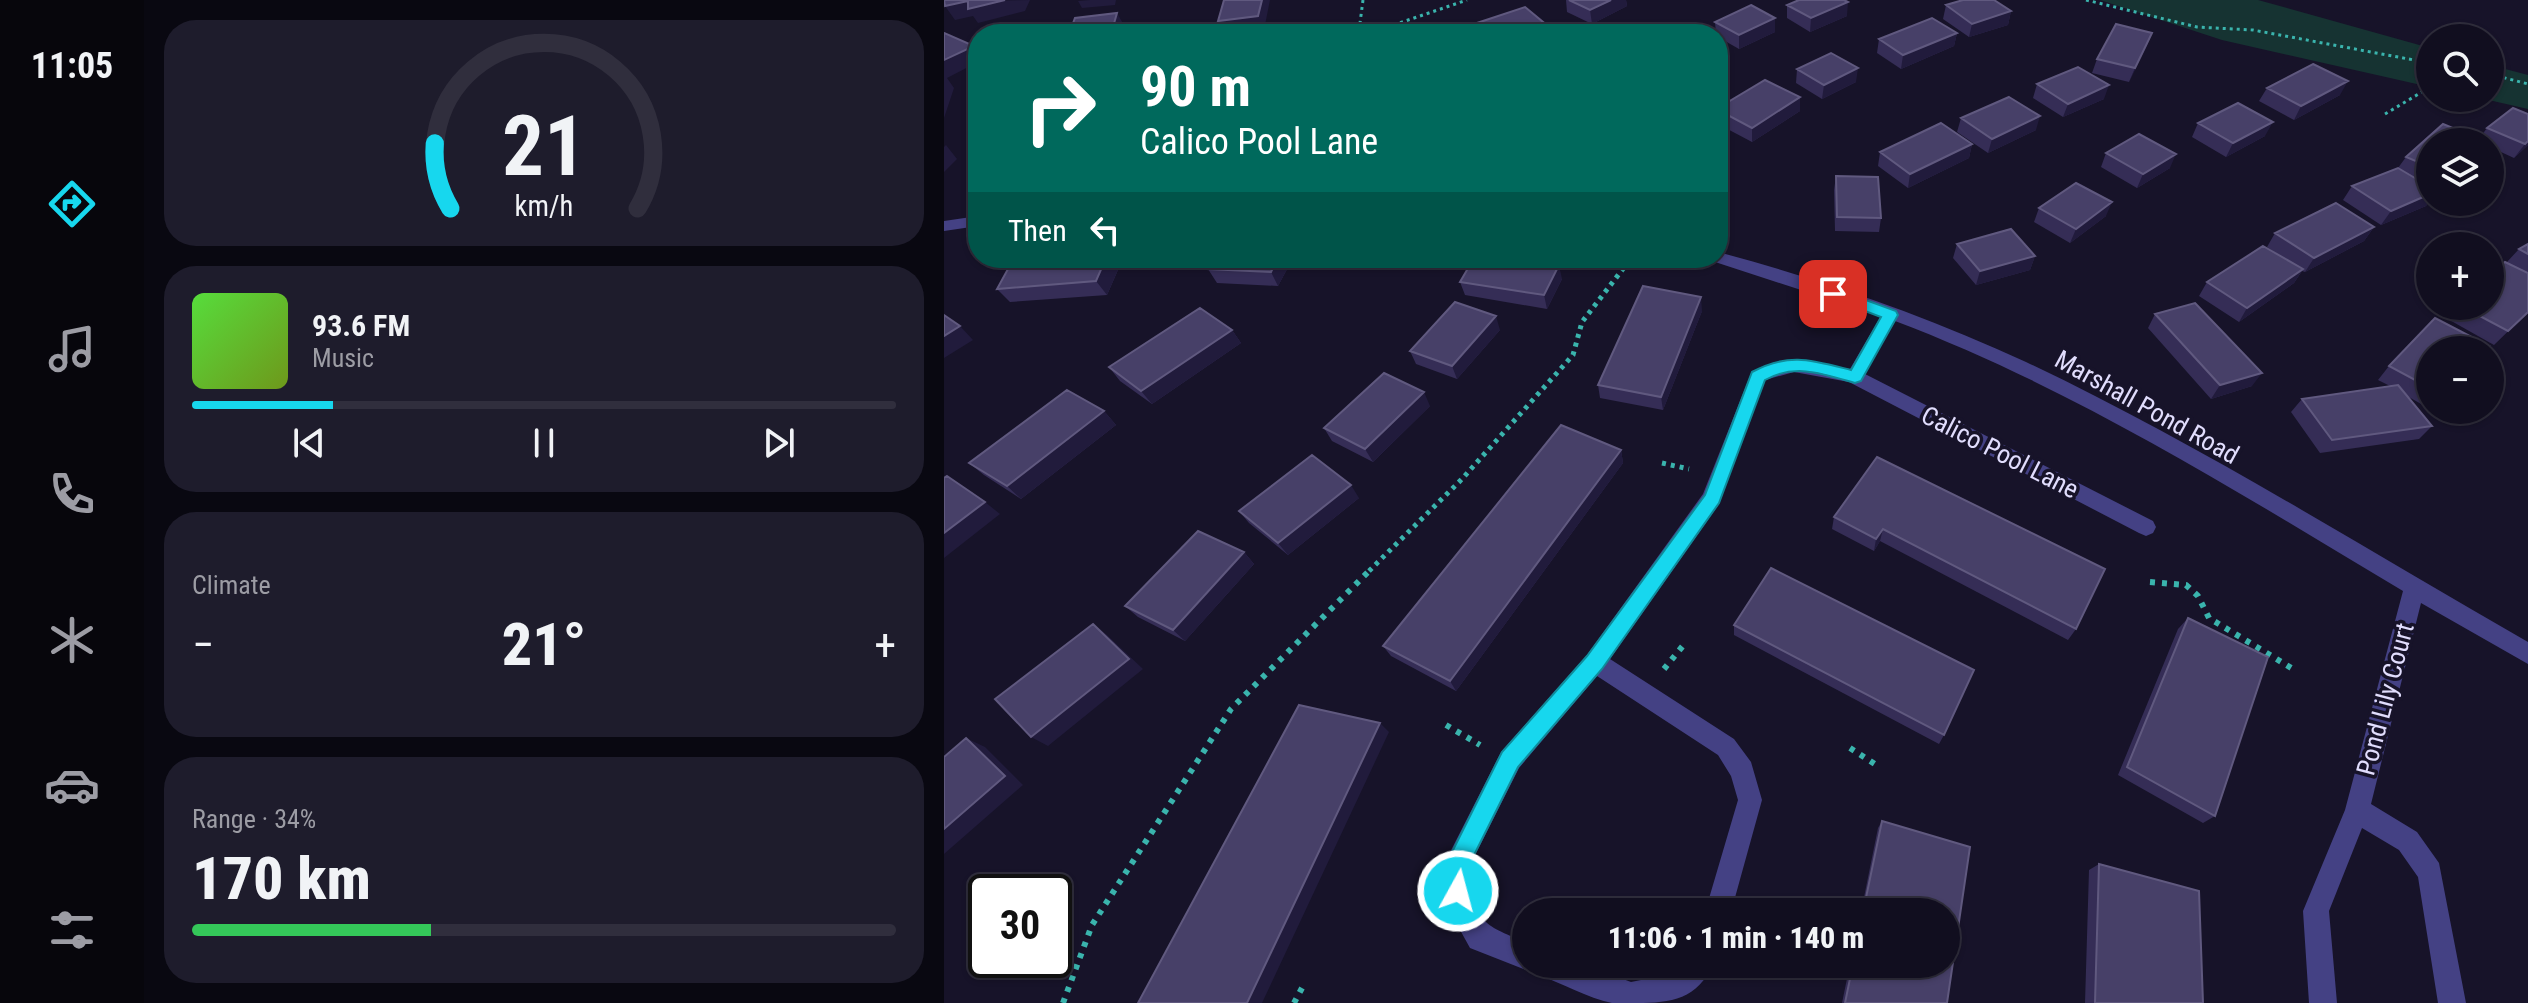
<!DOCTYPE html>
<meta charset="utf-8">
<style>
:root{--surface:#110e1f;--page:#1e1c2c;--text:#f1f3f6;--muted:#9c9ca4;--line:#302e3d;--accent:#17d7ee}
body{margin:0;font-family:"Roboto Condensed",sans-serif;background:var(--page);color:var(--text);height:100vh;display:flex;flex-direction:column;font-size:30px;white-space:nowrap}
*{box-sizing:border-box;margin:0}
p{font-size:26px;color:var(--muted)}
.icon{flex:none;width:44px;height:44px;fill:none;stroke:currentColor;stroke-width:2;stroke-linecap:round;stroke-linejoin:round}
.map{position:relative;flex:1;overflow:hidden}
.drawer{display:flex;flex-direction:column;gap:20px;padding:20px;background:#090811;width:800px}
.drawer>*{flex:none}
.top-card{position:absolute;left:24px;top:24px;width:760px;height:244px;border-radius:32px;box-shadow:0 2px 6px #0004,0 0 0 2px var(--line);background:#00695c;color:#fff;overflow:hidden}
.controls{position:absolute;left:1472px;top:24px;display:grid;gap:16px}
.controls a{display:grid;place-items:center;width:88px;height:88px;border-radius:50%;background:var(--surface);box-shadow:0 2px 6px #0004,0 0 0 2px var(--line);font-size:40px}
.speed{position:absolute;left:24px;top:874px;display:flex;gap:16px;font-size:40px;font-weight:700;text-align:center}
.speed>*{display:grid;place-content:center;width:104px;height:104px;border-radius:50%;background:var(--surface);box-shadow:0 2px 6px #0004,0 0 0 2px var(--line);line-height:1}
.speed .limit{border:4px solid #111;border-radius:12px;background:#fff;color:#111}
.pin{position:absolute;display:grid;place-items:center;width:68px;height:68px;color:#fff;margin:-34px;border-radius:16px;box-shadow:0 4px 12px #0006}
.me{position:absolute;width:88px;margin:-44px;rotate:7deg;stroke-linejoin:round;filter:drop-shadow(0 0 6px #0008)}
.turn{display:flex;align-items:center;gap:28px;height:168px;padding:0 40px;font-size:36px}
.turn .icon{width:104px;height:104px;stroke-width:2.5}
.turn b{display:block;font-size:56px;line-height:68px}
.then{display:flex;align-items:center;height:76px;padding:0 40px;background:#0003;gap:16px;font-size:30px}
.big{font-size:60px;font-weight:800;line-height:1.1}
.drawer .tile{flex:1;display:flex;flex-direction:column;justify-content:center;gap:12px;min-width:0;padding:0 28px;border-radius:32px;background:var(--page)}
.drawer .dial{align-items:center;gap:0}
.dial svg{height:208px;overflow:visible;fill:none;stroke:var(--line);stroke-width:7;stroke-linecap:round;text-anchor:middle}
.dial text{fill:var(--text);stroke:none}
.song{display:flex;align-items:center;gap:24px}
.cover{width:96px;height:96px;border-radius:12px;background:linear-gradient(135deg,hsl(110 70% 55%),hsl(80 70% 35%))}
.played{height:8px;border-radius:4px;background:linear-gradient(90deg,var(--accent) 20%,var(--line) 20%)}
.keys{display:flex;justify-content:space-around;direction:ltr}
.heat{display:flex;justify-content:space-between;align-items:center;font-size:44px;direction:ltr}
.charge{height:12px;border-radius:6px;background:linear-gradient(90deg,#34c759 34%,var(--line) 0)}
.trip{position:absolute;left:568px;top:898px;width:448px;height:80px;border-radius:40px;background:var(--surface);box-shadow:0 2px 6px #0004,0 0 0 2px var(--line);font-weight:800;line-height:80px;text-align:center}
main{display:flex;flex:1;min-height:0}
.tab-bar{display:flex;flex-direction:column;width:144px;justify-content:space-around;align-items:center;background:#07060c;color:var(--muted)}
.tab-bar .icon{width:56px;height:56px}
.tab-bar .current{color:var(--accent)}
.tab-bar b{font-size:36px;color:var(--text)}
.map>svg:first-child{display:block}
.green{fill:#163332}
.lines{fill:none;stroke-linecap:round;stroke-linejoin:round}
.path-far2{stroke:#3ab4ad;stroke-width:3;stroke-dasharray:3 4;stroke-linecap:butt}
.path-far1{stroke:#3ab4ad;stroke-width:5;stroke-dasharray:4 5;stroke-linecap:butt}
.path{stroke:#3ab4ad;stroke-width:6;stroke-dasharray:5 7;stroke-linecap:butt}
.street{fill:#444184;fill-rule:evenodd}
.wall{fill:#352d56}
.shaded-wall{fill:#211b3c}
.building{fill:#474068;stroke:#60597f;stroke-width:2}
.route{fill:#17d7ee;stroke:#0f8c9b;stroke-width:2}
.labels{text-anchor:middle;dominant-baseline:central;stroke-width:7;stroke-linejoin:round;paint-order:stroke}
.street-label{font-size:26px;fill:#e1ddfd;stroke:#171329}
</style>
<main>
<nav class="tab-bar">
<b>11:05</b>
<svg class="icon current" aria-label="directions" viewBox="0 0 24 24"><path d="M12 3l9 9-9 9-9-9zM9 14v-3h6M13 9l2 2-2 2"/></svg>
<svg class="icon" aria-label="music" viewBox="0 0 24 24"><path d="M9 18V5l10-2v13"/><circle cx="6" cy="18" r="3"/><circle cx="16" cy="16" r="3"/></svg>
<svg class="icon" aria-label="phone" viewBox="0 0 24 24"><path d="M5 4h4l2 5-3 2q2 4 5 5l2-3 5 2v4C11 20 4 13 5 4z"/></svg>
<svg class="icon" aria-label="climate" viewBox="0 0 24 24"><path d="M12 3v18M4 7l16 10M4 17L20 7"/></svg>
<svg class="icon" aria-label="car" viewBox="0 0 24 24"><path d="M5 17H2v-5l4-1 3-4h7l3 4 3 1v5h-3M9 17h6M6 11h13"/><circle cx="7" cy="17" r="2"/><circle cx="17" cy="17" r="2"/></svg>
<svg class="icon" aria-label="filters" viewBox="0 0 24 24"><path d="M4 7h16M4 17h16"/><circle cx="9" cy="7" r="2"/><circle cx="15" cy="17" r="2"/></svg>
</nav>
<section class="drawer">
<div class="tile dial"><svg viewBox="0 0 100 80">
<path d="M14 69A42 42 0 1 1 86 69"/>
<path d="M14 69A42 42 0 0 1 8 44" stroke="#17d7ee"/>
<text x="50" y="56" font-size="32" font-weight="700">21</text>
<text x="50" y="72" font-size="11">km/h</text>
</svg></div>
<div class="tile">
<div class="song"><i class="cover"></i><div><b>93.6 FM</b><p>Music</p></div></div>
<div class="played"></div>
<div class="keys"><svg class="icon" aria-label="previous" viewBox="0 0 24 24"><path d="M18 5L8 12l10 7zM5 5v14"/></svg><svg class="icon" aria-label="pause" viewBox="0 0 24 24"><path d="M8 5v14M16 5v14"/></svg><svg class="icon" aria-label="next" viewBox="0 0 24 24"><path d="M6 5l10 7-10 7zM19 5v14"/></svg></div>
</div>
<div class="tile"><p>Climate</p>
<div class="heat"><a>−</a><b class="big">21°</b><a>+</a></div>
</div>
<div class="tile"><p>Range · 34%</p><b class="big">170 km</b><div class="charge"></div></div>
</section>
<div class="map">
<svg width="1584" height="1003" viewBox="0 0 1584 1003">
<rect width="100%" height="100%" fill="#171329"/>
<path class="green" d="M 1156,0 L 1314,0 L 1486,48 L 1486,87 L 1278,40 Z
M 1546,65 L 1584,75 L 1584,109 L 1536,98 L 1546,98 Z"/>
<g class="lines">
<path class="path-far2" d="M 419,0 L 416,23 L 420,34
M 1142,0 L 1253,27 L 1309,30 L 1486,63
M 423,34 L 523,0
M 1546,74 L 1584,84
M 1441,114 L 1483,89 L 1484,63"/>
<path class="path-far1" d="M 718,463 L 745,469
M 425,571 L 518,479 L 629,355 L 638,322 L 685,261"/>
<path class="path" d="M 1206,582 L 1242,585 L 1254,596 L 1265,618 L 1349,669
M 720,669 L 742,642
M 502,725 L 536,745
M 906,748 L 934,766
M 119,1003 L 148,925 L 287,709 L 427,569
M 350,1003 L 358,988"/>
<path class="street" d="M 34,216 L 34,226 L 0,231 L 0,221 Z
M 774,252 C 879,280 983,316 1082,362 C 1255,444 1418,547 1584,642 L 1584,664 L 1477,603 L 1427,804 L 1473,832 L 1495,863 L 1522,1003 L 1494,1003 L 1474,877 L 1455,850 L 1418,828 L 1385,911 L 1393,1003 L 1365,1003 L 1359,911 L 1401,810 L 1459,591 C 1295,493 1131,389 951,321 L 921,374 L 1209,521 L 1212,527 L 1209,533 L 1202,536 L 1195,533 L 905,382 L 850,372 L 821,380 L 775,504 L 666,659 L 790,739 L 807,762 L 818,800 L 787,912 L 761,912 L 794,800 L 787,776 L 774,755 L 653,676 L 575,768 L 522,873 C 534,922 536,924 582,942 L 582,964 L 639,964 L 687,982 L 727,974 L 736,964 L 769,964 C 754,999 727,1003 693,1003 C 685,1003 676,1003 668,1003 C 644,998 617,983 593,974 L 590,966 L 582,970 L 526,948 L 505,910 L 496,872 L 557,752 L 643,655 L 759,494 L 808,371 L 850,359 L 906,369 L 937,316 L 768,261 L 767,258 L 774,258 Z"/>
</g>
<path class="wall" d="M 622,0 L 682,0 L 683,6 L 648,24 L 623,12 Z
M 843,5 L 903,16 L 866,32 L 843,18 Z
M 1002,5 L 1067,11 L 1064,25 L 1025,37 L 999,19 Z
M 771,22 L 831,32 L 795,49 L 774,37 L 774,34 L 772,34 Z
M 533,23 L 601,34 L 536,34 Z
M 1013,33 L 1010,46 L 957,69 L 933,53 L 935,39 Z
M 1208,33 L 1185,82 L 1148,73 L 1153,59 Z
M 853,69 L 912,82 L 878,99 L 852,83 Z
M 1093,84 L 1160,99 L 1119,117 L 1089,98 Z
M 1323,88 L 1396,95 L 1350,120 L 1315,101 Z
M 774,108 L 856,111 L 808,142 L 774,124 Z
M 1569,108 L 1584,114 L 1584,145 L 1570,158 L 1546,147 L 1546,142 L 1486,142 L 1486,186 L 1474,180 L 1486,187 L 1486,200 L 1482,206 L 1437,225 L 1399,200 L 1408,186 L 1454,168 L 1462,157 L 1499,124 L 1535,139 L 1543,128 Z
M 1017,118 L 1092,130 L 1044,153 L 1013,132 Z
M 1254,123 L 1321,136 L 1282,157 L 1248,137 Z
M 1028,144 L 1025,158 L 964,188 L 934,166 L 936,152 Z
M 1162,153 L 1226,168 L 1193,188 L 1157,167 Z
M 892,176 L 937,218 L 935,232 L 891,231 L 890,190 Z
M 1095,208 L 1162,216 L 1126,243 L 1090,222 Z
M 1430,227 L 1420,241 L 1361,272 L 1358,271 L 1350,283 L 1295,322 L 1255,296 L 1263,282 L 1336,256 L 1323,247 L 1331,233 Z
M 1013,244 L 1091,256 L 1086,270 L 1032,285 L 1009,258 Z
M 1584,244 L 1584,312 L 1550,345 L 1502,318 L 1512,306 L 1546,306 L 1563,262 L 1575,249 Z
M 349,258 L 334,286 L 273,283 L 264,269 Z
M 177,263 L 163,295 L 66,302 L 53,289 Z
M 618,279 L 603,309 L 521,295 L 516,282 Z
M 758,311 L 719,410 L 656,398 L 654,385 Z
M 1211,314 L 1308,386 L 1267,399 L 1204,328 Z
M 288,330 L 297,343 L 208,404 L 176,381 L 165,367 Z
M 556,330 L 513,379 L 472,364 L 466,351 Z
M 1486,350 L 1486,409 L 1463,396 L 1488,426 L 1475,439 L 1376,453 L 1347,412 L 1358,399 L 1446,386 L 1434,380 L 1445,366 Z
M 486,406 L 429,462 L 388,441 L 380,428 Z
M 160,411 L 172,425 L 77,499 L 40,475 L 25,463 Z
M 677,450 L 679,463 L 512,691 L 447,656 L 439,646 Z
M 933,457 L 1132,629 L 1124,640 L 936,541 L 930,551 L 888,529 L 890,517 Z
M 415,498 L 344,555 L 305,523 L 295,511 Z
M 300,552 L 310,564 L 241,641 L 194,617 L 181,606 Z
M 1244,618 L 1271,816 L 1259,823 L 1174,775 L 1234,629 Z
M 790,625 L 1000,735 L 995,744 L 790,635 Z
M 938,821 L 1026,847 L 1003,1003 L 898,1003 L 906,964 L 1002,964 L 1002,912 L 917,912 L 934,828 Z
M 1155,864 L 1259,1003 L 1141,1003 L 1145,870 Z"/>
<path class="shaded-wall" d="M 86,0 L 81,11 L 34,23 L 29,16 L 11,20 L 1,6 L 24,1 Z
M 146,0 L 172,0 L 171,5 L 138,8 L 134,1 Z
M 318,0 L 326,0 L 320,30 L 307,32 L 308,34 L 281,34 L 274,21 Z
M 667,0 L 682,0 L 683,6 L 648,24 L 646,10 Z
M 904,2 L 903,16 L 866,32 L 867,18 Z
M 1067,11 L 1064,25 L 1025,37 L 1028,24 Z
M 173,13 L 181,27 L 179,34 L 167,34 Z
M 831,18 L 831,32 L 795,49 L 795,35 Z
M 599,22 L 601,34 L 564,34 Z
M 1013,33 L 1010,46 L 957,69 L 959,55 Z
M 1208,33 L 1203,46 L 1185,82 L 1191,68 Z
M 30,46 L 34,51 L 34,62 L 3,78 L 10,88 L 0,118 L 0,60 Z
M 914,68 L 912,82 L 878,99 L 880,85 Z
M 1404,81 L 1396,95 L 1350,120 L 1357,106 Z
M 1165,85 L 1160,99 L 1119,117 L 1124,104 Z
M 856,97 L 856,111 L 808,142 L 808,128 Z
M 1096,116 L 1092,130 L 1044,153 L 1048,139 Z
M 1329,122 L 1321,136 L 1282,157 L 1289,143 Z
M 1584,141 L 1584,145 L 1570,158 L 1581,144 Z
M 1028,144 L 1025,158 L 964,188 L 966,174 Z
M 2,145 L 13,159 L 0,172 L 0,147 Z
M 780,150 L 780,164 L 774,166 L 774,151 Z
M 1232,154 L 1226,168 L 1193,188 L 1199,174 Z
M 1486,194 L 1486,200 L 1482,206 L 1437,225 L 1447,211 Z
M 1168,202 L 1162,216 L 1126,243 L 1132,229 Z
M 1430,227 L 1420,241 L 1361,272 L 1370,258 Z
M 1091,256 L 1086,270 L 1032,285 L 1036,271 Z
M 162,258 L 173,258 L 177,263 L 163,295 L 152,281 Z
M 334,258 L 349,258 L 334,286 L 327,272 Z
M 615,265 L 618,279 L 603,309 L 600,295 Z
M 1359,269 L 1350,283 L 1295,322 L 1303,308 Z
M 757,297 L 758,311 L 719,410 L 717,397 Z
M 552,316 L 556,330 L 513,379 L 508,366 Z
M 16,326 L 29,340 L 0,358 L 0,336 Z
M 288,330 L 297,343 L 208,404 L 197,391 Z
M 1318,373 L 1308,386 L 1267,399 L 1276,385 Z
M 480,392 L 486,406 L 429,462 L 421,449 Z
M 160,411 L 172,425 L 77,499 L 63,486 Z
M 677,450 L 679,463 L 512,691 L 506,681 Z
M 407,485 L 415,498 L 344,555 L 334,543 Z
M 41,502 L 56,514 L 0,558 L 0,533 Z
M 939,529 L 936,541 L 930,551 L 932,539 Z
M 300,552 L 310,564 L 241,641 L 229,630 Z
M 149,624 L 163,635 L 199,669 L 104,746 L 87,737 Z
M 436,723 L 445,732 L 318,1003 L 303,1003 Z
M 22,738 L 41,747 L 79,785 L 0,854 L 0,829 Z"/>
<path class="building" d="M 0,0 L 61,0 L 24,9 L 24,1 L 1,6 Z
M 280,0 L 318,0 L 314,16 L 274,21 Z
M 625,0 L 667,0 L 646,10 Z
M 855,0 L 900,0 L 904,2 L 867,18 L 843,5 Z
M 1019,0 L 1050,0 L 1067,11 L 1028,24 L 1002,5 Z
M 807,5 L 831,18 L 795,35 L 771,22 Z
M 581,7 L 599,22 L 564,34 L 546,34 L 533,23 Z
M 173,13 L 167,34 L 125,34 L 131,18 Z
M 988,18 L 1013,33 L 959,55 L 935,39 Z
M 1172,24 L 1208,33 L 1191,68 L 1153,59 Z
M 306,29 L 305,34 L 267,34 L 267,33 Z
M 0,33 L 30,46 L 0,60 Z
M 887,53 L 914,68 L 880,85 L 853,69 Z
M 1369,64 L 1404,81 L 1357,106 L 1323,88 Z
M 1134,67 L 1165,85 L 1124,104 L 1093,84 Z
M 821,80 L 856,97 L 808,128 L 774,110 L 774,108 Z
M 1065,97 L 1096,116 L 1048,139 L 1017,118 Z
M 1294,103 L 1329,122 L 1289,143 L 1254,123 Z
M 1569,108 L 1584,114 L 1584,141 L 1581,144 L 1543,128 Z
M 997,123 L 1028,144 L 966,174 L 936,152 Z
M 1499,124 L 1540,141 L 1486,142 L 1486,167 L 1462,157 Z
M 1195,134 L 1232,154 L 1199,174 L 1162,153 Z
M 774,143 L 780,150 L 774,151 Z
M 1454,168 L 1486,187 L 1486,194 L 1447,211 L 1408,186 Z
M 892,176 L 934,177 L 937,218 L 893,217 Z
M 1132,183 L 1168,202 L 1132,229 L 1095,208 Z
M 1392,203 L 1430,227 L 1370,258 L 1331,233 Z
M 1067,229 L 1091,256 L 1036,271 L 1013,244 Z
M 1584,244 L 1584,254 L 1575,249 Z
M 1319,246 L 1359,269 L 1303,308 L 1263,282 Z
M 70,258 L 162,258 L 152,281 L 53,289 Z
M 271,258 L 334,258 L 327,272 L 264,269 Z
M 530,258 L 568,258 L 615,265 L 600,295 L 516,282 Z
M 1561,262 L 1584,273 L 1584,312 L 1564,331 L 1517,306 L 1546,306 L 1546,275 Z
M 699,286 L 757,297 L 717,397 L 654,385 Z
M 511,302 L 552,316 L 508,366 L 466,351 Z
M 1251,303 L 1318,373 L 1276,385 L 1211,314 Z
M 256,308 L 288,330 L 197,391 L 165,367 Z
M 0,315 L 16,326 L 0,336 Z
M 1491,318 L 1545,346 L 1541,350 L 1486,350 L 1486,388 L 1445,366 Z
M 440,373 L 480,392 L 421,449 L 380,428 Z
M 1454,385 L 1488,426 L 1388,440 L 1358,399 Z
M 123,390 L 160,411 L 63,486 L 25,463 Z
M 617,425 L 677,450 L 506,681 L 439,646 Z
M 368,455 L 407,485 L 334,543 L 295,511 Z
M 933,457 L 1161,569 L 1132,629 L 939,529 L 932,539 L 890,517 Z
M 3,476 L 41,502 L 0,533 L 0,478 Z
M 254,531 L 300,552 L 229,630 L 181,606 Z
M 827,568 L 1030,670 L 1000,735 L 790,625 Z
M 1244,618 L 1324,657 L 1271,816 L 1183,767 Z
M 149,624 L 185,659 L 87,737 L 51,699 Z
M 355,705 L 436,723 L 303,1003 L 194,1003 Z
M 22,738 L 61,776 L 0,829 L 0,757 Z
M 938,821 L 1026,847 L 1003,1003 L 901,1003 L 909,964 L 1002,964 L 1002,912 L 919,912 Z
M 1155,864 L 1255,891 L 1259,1003 L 1151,1003 Z"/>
<path class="route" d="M 889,288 L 952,311 L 954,315 L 917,381 L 911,383 C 880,374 851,363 821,380 L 775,503 L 658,669 L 574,767 L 521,873 L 526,891 L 522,900 L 514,903 L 505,900 L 498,872 L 558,752 L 643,656 L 761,495 L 808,372 C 845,352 868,360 907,370 L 937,317 L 884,297 L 884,290 Z"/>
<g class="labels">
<g class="street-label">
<text transform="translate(1203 407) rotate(29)">Marshall Pond Road</text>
<text transform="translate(1056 452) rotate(27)">Calico Pool Lane</text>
<text transform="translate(1441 699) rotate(-75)">Pond Lily Court</text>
</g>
</g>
</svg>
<div class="controls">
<a><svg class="icon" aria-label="search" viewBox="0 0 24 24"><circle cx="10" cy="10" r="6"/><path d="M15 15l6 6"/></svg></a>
<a><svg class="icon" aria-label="layers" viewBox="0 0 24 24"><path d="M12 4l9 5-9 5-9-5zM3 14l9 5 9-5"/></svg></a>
<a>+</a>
<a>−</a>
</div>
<div class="speed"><div class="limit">30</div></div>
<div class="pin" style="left:889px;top:294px;background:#d93025"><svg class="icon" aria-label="arrive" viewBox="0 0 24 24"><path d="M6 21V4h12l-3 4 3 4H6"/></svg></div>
<svg class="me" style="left:514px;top:891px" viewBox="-20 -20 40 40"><circle r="17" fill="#17d7ee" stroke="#fff" stroke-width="3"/><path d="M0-11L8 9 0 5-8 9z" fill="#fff"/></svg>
<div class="trip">11:06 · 1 min · 140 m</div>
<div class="top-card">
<div class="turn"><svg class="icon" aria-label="right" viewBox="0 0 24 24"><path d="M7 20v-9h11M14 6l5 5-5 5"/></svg><div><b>90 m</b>Calico Pool Lane</div></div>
<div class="then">Then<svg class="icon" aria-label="left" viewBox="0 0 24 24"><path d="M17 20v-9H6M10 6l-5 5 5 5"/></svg></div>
</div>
</div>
</main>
